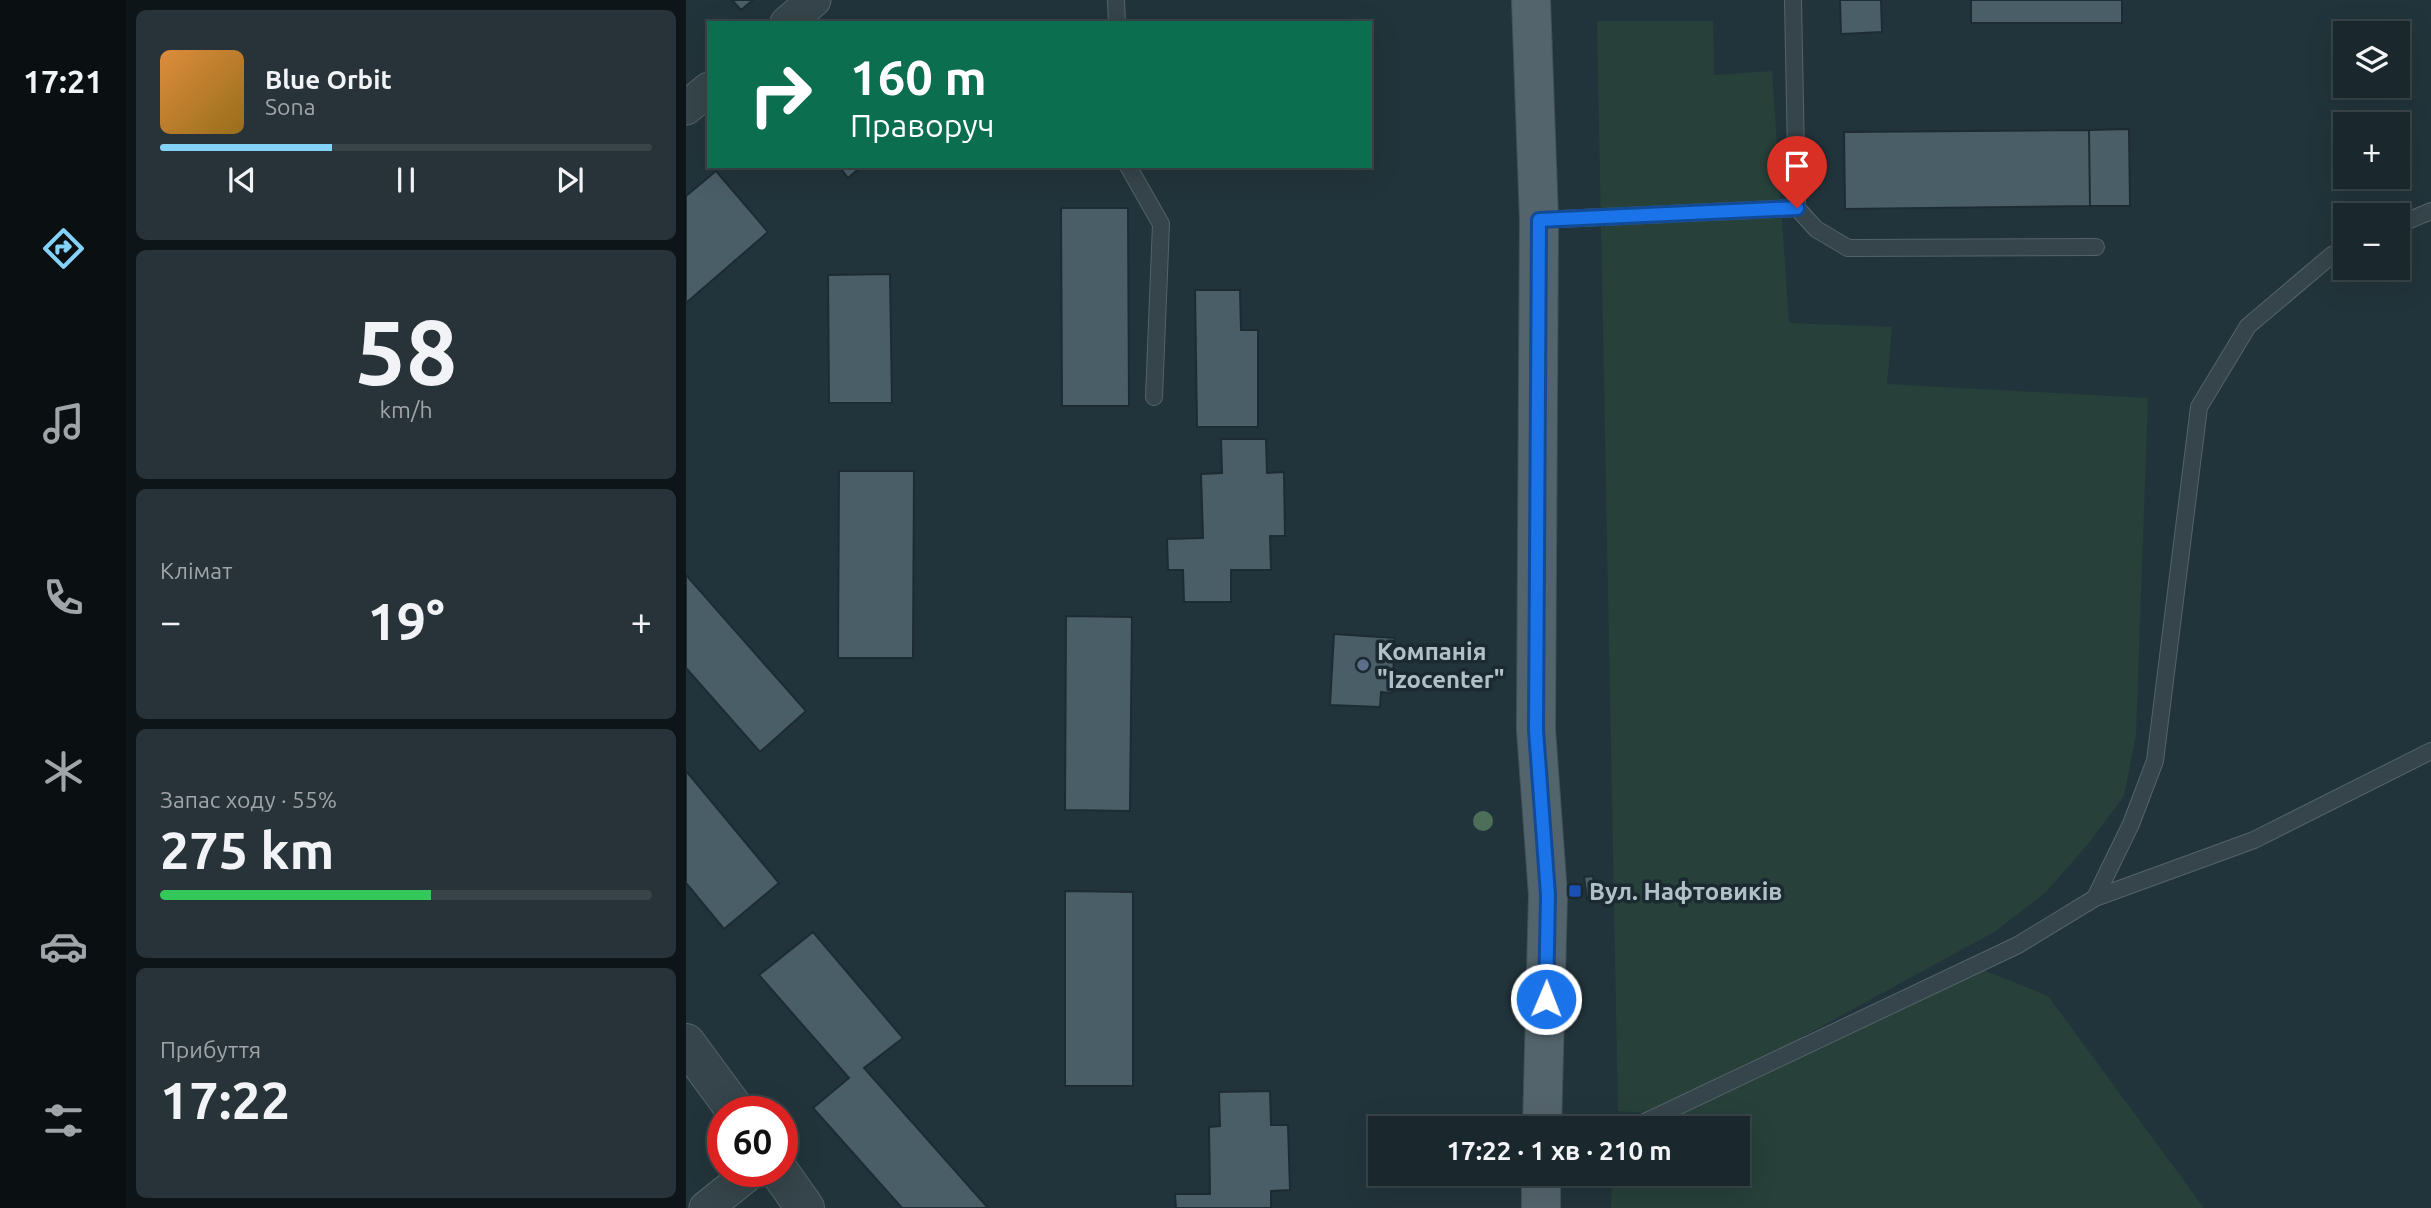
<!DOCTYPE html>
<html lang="uk">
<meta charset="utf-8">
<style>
:root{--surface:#1a272c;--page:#273338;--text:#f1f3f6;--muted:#9fa5a9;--line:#384448;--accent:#84d2f9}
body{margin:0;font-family:Ubuntu,sans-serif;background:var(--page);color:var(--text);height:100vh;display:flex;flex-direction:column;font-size:26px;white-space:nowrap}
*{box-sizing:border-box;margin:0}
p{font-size:23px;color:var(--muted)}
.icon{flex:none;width:38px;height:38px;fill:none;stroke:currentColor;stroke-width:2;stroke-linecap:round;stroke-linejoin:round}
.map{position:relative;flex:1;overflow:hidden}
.details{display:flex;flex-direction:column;gap:10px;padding:10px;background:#0e1518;width:560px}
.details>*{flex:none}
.hud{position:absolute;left:21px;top:21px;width:665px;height:147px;border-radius:0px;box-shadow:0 7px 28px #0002,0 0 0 2px var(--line);background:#0b6e4f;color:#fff;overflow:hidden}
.fabs{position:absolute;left:1647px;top:21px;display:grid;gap:14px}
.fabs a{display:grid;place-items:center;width:77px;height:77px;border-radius:0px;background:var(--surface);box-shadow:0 7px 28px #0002,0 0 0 2px var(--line);font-size:35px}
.speed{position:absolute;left:21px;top:1096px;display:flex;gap:14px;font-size:35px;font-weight:700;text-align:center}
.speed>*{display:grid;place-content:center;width:91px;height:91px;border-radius:50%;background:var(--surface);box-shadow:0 7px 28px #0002,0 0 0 2px var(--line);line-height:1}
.speed .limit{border:10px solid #d22;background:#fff;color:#111}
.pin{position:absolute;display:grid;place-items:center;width:60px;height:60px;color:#fff;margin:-72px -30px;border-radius:50% 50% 50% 0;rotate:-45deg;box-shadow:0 0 7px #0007}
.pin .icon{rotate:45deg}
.me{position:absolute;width:77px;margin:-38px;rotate:1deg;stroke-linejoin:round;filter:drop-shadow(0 0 5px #0008)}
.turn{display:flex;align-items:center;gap:24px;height:147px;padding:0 28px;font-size:32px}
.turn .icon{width:91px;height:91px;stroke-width:2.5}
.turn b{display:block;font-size:49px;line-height:60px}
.big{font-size:52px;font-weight:600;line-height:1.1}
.details .tile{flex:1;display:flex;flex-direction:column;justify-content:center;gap:10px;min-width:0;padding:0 24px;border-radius:10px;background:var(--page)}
.details .dial{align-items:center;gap:0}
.dial b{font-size:91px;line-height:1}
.song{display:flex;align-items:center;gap:21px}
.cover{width:84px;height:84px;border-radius:10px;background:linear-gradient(135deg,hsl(30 70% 55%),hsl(40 70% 35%))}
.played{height:7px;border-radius:4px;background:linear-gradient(90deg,var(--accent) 35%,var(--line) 35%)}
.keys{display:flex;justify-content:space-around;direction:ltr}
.heat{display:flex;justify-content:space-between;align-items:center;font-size:38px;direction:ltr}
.charge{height:10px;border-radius:5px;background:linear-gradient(90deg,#34c759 55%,var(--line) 0)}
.trip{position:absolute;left:682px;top:1116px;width:382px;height:70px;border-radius:0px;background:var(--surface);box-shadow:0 7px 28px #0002,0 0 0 2px var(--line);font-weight:600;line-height:70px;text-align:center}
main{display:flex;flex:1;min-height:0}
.dock{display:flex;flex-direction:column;width:126px;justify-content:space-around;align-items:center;background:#0a1012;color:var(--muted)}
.dock .icon{width:49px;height:49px}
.dock .selected{color:var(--accent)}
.dock b{font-size:32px;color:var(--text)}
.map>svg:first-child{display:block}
.green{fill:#27403a}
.building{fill:#4a5e67;stroke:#1d2c32;stroke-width:2}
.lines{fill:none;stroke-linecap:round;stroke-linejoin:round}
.service-casing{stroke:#546369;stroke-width:18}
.minor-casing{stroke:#546369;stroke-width:35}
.tertiary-casing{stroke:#546369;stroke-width:40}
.primary-casing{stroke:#425157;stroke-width:40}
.service{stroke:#36454b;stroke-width:16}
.minor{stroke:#36454b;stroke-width:33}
.tertiary{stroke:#36454b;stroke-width:38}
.primary{stroke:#54646c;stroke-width:38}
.tree{fill:#4d6e58}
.route-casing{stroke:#114b97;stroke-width:18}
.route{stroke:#1a73e8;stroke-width:12}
.service-dot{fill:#5c6f8a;stroke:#1b2a30;stroke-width:2.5}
.transit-dot{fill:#1a4fb4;stroke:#1b2a30;stroke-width:2.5}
.labels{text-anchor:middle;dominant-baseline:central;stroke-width:7;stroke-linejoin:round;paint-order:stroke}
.poi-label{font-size:24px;font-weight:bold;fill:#b1c0c7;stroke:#1b2a30;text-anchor:start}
</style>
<main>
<nav class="dock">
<b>17:21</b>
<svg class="icon selected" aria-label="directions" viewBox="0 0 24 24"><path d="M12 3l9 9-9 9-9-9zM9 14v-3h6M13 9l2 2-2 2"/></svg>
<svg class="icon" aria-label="music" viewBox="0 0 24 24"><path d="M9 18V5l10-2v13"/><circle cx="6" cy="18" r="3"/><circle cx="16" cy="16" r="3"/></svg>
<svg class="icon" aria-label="phone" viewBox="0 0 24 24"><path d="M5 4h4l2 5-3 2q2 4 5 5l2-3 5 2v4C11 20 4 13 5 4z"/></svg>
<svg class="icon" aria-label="climate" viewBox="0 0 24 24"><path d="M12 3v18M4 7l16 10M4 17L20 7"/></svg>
<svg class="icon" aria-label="car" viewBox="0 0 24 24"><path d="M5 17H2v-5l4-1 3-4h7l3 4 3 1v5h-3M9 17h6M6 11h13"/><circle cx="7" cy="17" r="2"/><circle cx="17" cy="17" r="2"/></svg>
<svg class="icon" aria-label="filters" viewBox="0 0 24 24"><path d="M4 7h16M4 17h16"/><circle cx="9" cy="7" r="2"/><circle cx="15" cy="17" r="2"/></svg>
</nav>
<section class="details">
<div class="tile">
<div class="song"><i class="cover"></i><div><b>Blue Orbit</b><p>Sona</p></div></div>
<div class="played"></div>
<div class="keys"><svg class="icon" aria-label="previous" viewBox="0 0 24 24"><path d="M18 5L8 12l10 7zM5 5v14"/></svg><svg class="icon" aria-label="pause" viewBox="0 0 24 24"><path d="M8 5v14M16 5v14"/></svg><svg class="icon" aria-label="next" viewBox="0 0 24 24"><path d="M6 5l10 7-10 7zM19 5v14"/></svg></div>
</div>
<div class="tile dial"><b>58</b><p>km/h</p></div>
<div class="tile"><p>Клімат</p>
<div class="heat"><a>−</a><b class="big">19°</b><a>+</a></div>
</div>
<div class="tile"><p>Запас ходу · 55%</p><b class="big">275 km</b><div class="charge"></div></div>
<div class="tile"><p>Прибуття</p><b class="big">17:22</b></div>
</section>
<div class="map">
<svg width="1745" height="1208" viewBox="0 0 1745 1208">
<rect width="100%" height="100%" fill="#22343b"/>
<path class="green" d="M 911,21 L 1027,21 L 1028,75 L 1086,71 L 1103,323 L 1206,327 L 1201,384 L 1462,398 L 1450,735 L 1438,796 L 1402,844 L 1360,892 L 1310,931 L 975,1114 L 932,1111 Z
M 1295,969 L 1362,996 L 1518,1208 L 925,1208 L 926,1174 L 1052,1174 L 1052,1129 L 969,1129 L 980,1117 Z"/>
<path class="building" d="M 46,0 L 67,0 L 55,10 Z
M 1154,0 L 1195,0 L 1196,32 L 1155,34 Z
M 1285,0 L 1436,0 L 1436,23 L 1285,23 Z
M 1443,129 L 1444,206 L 1404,206 L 1403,130 Z
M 1403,130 L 1404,206 L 1159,209 L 1158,132 Z
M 153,166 L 176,166 L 162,178 Z
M 30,171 L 82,232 L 0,303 L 0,196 Z
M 375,208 L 442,208 L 443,406 L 376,406 Z
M 204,274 L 206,403 L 143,403 L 142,275 Z
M 509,290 L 554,290 L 555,330 L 572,330 L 572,427 L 511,427 Z
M 535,439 L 580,439 L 581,473 L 598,472 L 599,536 L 584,536 L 585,570 L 545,570 L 545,602 L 498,602 L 497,570 L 482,570 L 481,539 L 517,538 L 515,474 L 536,473 Z
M 153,471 L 228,471 L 227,658 L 152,658 Z
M 0,575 L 120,711 L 74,752 L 0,668 Z
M 380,616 L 446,617 L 444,811 L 379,810 Z
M 648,634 L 709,638 L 706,693 L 695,692 L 694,707 L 644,705 Z
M 0,771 L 93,883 L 38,929 L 0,883 Z
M 907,876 L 910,898 L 901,899 L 898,877 Z
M 379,891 L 447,892 L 447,1086 L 379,1086 Z
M 127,932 L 217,1038 L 178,1068 L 302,1208 L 216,1208 L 127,1108 L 163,1078 L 73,975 Z
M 584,1091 L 585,1125 L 602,1125 L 604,1190 L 585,1191 L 585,1208 L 490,1208 L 489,1194 L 524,1194 L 523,1127 L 534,1126 L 533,1092 Z"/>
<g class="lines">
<defs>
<path id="service" d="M 430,0 L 431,23
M 1107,0 L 1111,208 L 1130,229 L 1162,248 L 1410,247
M 442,166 L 475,224 L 468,397
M 853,220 L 1111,208
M 1712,225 L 1745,211
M 1409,898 L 1568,840 L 1745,751
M 944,1129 L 1332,945 L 1409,898 L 1445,824 L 1469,761 L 1513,407 L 1562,326 L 1646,255 L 1659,249"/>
<path id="minor" d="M 101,23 L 128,0
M 0,108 L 23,89
M 20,1208 L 66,1171"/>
<path id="tertiary" d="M 0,1043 L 50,1111
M 93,1171 L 119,1208"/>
<path id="primary" d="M 845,0 L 853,220 L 850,730 L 862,895 L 856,1129
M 855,1208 L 855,1174"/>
</defs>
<use href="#service" class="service-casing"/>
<use href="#minor" class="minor-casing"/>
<use href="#tertiary" class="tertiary-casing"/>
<use href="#primary" class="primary-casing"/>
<use href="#service" class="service"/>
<use href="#minor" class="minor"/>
<use href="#tertiary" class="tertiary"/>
<use href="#primary" class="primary"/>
</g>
<circle class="tree" cx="797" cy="821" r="10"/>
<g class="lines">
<defs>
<path id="route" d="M 860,999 L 862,895 L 850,730 L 853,220 L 1111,208"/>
</defs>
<use href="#route" class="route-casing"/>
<use href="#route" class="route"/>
</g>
<circle class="service-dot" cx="677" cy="665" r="7"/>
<rect class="transit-dot" x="882" y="884" width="14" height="14" rx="3.5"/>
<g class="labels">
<g class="poi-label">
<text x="691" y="651">Компанія<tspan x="691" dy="28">"Izocenter"</tspan></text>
<text x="903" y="891">Вул. Нафтовиків</text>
</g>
</g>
</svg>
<div class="fabs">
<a><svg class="icon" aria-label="layers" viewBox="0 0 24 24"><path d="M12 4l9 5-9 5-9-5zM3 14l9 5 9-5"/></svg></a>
<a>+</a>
<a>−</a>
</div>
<div class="speed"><div class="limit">60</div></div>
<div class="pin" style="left:1111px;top:208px;background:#d93025"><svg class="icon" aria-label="arrive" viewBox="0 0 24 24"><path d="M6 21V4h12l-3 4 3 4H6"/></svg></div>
<svg class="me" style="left:860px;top:999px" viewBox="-20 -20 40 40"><circle r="17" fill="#1a73e8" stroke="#fff" stroke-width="3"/><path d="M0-11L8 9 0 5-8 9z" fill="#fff"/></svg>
<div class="trip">17:22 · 1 хв · 210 m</div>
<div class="hud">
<div class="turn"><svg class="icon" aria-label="right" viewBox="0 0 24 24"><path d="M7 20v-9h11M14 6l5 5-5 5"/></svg><div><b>160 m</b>Праворуч</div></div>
</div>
</div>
</main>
